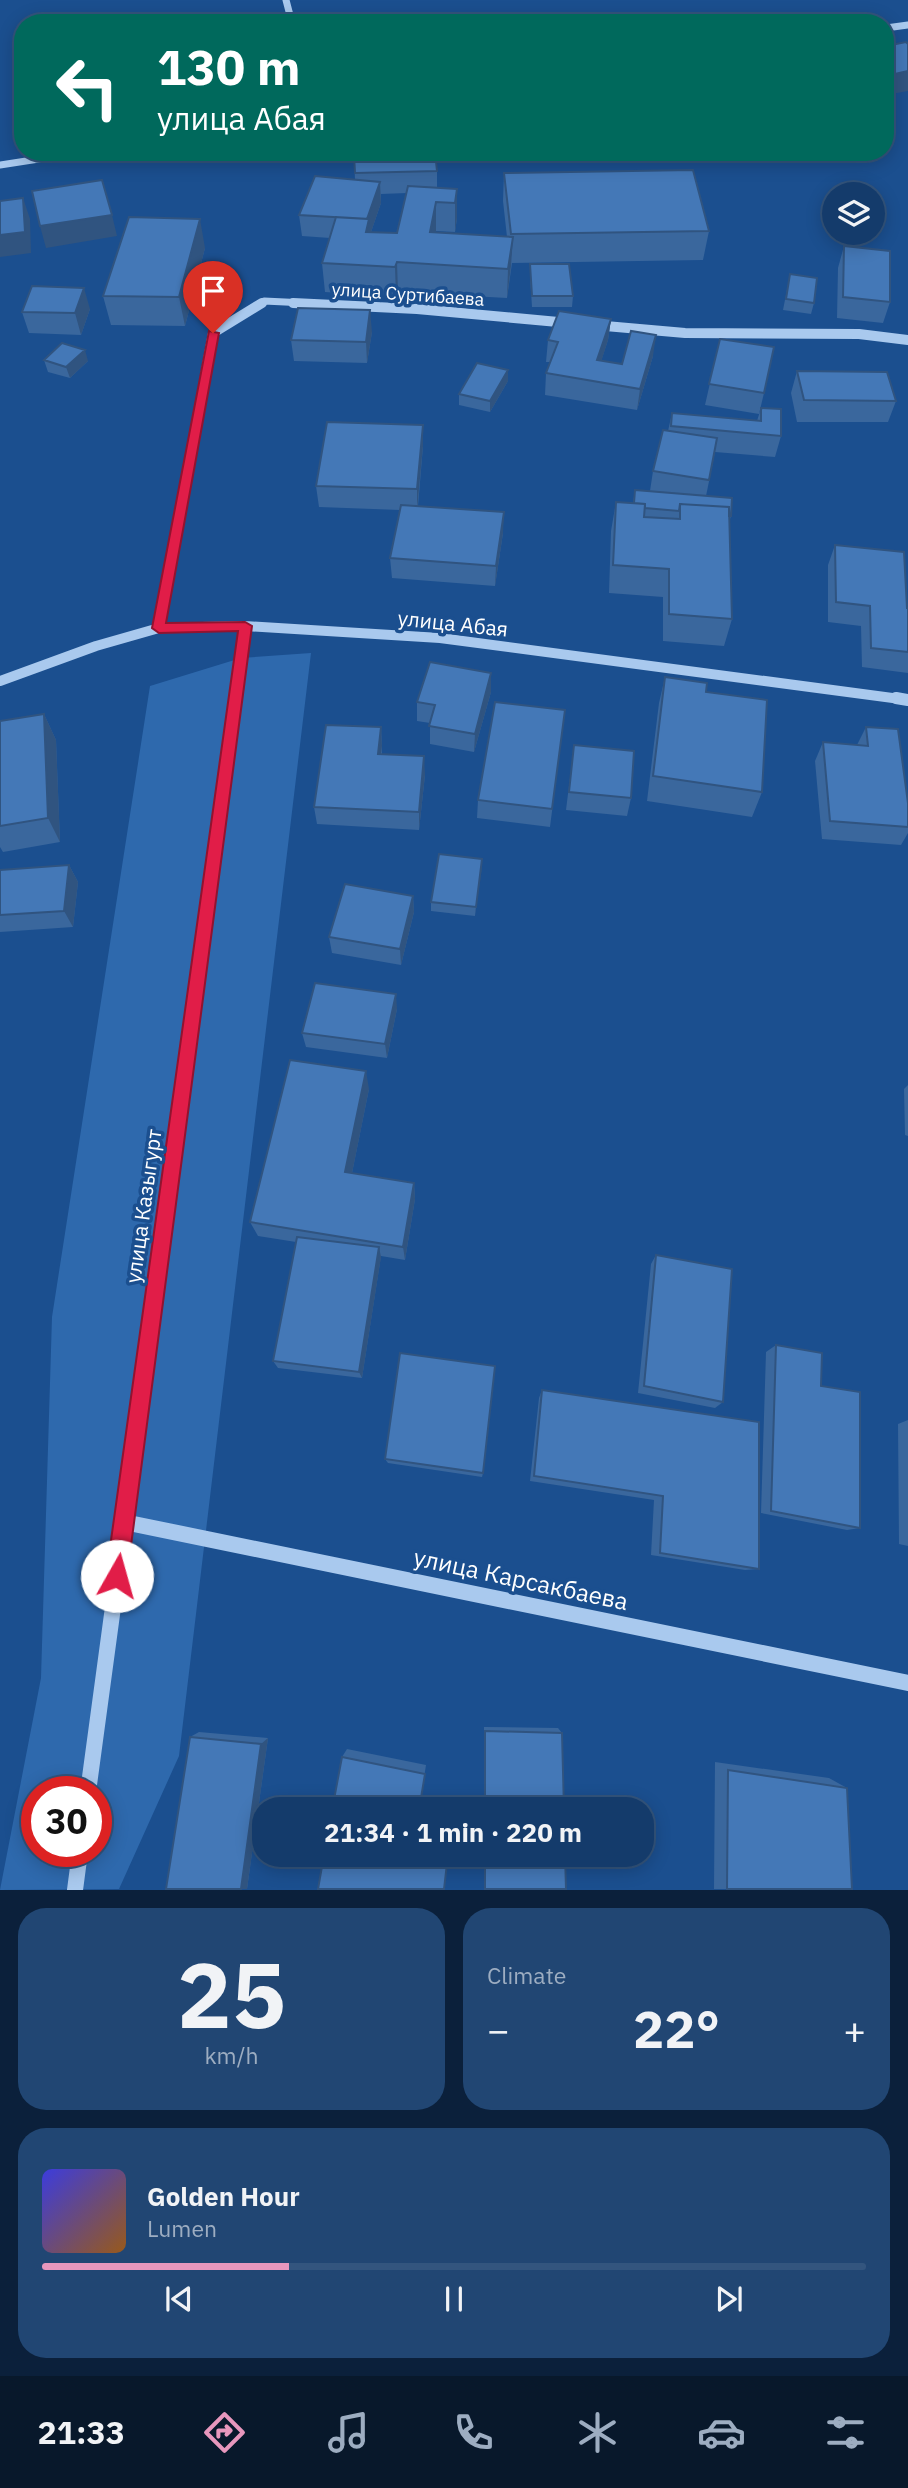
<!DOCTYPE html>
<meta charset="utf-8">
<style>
:root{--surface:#143b6b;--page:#214673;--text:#f1f3f6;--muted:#9dadc1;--line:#33557e;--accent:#e797bd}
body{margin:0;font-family:"IBM Plex Sans",sans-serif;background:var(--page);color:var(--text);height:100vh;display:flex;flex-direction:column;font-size:26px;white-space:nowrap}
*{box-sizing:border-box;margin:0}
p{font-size:23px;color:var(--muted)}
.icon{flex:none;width:38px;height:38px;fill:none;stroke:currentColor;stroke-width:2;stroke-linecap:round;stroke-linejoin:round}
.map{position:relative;height:1890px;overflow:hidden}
.drawer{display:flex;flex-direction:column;gap:18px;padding:18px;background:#0b203b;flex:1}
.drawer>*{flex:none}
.guide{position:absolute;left:14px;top:14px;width:880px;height:147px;border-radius:28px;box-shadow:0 4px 18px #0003,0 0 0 2px var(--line);background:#00695c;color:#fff;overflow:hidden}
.fabs{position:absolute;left:822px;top:182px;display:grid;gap:14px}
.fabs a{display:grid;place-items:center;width:63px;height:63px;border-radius:50%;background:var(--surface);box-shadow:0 4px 18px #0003,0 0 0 2px var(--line);font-size:35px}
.speed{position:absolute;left:21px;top:1776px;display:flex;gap:14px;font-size:35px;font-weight:700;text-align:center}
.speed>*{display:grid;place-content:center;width:91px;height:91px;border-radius:50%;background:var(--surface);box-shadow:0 4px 18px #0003,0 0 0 2px var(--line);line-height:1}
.speed .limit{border:10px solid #d22;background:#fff;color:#111}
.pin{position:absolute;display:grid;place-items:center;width:60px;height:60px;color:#fff;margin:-72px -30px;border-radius:50% 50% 50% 0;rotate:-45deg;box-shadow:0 0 7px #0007}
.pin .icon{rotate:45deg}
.me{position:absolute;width:77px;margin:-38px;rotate:7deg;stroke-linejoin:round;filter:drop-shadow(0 0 5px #0008)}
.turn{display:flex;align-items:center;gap:24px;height:147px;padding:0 28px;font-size:32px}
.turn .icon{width:91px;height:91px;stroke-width:2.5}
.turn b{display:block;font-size:49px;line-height:60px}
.big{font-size:52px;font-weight:700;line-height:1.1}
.drawer .tile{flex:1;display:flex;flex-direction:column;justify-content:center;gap:10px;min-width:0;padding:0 24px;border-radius:28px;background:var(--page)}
.drawer .dial{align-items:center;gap:0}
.dial b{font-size:91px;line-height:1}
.song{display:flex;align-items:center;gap:21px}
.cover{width:84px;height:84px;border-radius:10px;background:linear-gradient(135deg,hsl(240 70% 55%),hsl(30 70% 35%))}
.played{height:7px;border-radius:4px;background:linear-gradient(90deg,var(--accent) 30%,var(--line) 30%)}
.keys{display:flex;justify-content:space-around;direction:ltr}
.heat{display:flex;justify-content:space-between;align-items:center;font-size:38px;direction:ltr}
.drawer .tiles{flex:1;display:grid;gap:18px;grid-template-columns:1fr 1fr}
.tile:last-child{grid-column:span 2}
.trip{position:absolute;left:252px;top:1797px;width:402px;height:70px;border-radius:28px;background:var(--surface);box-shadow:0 4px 18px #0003,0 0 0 2px var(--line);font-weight:700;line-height:70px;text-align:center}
.menu{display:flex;height:112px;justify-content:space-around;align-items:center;background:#08182b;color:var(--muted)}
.menu .icon{width:49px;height:49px}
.menu .active{color:var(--accent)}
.menu b{font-size:32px;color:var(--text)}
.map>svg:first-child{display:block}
.green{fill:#2e69ad;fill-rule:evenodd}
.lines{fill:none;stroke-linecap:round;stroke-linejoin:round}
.minor-far3{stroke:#a9c9ee;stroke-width:7}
.minor-far2{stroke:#a9c9ee;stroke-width:10}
.minor-far1{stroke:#a9c9ee;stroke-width:12}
.minor{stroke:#a9c9ee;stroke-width:16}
.wall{fill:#3a679d;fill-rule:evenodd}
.shaded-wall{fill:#305480}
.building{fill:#4478b7;stroke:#305480;stroke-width:2}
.route{fill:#e11d48;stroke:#92132f;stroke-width:2}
.labels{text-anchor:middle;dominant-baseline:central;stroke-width:7;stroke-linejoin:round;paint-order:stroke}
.far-street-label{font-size:18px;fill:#fff;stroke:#1b4f8f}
.street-label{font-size:21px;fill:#fff;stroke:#1b4f8f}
.near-street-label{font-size:24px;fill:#fff;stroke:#1b4f8f}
</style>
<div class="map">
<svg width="908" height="1890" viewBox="0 0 908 1890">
<rect width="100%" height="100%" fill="#1b4f8f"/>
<path class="green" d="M 311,653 L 179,1756 L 119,1889 L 0,1890 L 41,1678 L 52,1317 L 150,686 L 241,658 ZM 37,1792 L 96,1792 L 96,1852 L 37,1852 Z"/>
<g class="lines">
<path class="minor-far3" d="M 286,0 L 292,23
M 886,28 L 908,25
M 0,165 L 84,152
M 259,304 L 264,301 L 327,304"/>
<path class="minor-far2" d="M 293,303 L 417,309 L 569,323
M 594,325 L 685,333 L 859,334 L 908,340
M 159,628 L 213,333 L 262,303
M 0,681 L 96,646 L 159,628 L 245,626 L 440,638 L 908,700
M 235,700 L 245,626"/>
<path class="minor-far1" d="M 896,698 L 908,700
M 165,1217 L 235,698"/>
<path class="minor" d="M 124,1522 L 908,1683
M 88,1792 L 166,1215
M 75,1890 L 80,1852"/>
</g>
<path class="wall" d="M 518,152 L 556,152 L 525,159 Z
M 683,152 L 736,152 L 693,162 Z
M 354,155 L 437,171 L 437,188 L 457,189 L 457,218 L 455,232 L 436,231 L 436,233 L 507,237 L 503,201 L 504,173 L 709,231 L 703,260 L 512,263 L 507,298 L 398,292 L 396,297 L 325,292 L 322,263 L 330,238 L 302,236 L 299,215 L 355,180 ZM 407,193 L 397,233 L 371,232 L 381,203 L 381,194 Z
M 844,246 L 890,302 L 883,323 L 837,318 L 838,268 Z
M 205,248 L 185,326 L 111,325 L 103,296 Z
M 530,264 L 573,296 L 572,307 L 532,307 L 530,276 Z
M 790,274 L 814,303 L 811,314 L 783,310 Z
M 90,309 L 81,335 L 29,333 L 22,312 Z
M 611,319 L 608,340 L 601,361 L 622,364 L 653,356 L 637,410 L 545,395 L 546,373 L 551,362 L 546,362 L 548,340 Z
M 372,332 L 367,363 L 294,361 L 291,340 Z
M 720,339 L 764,393 L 759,414 L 705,405 Z
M 44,360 L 88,361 L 70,378 L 48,372 Z
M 797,371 L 896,401 L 888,422 L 797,422 L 791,393 Z
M 508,381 L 490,412 L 459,405 L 459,394 Z
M 761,408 L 781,436 L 775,457 L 715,452 L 706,496 L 731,516 L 729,522 L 732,619 L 724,646 L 663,641 L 663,597 L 609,593 L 611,531 L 616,502 L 633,503 L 635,490 L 650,491 L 653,471 L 668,431 L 672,413 L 757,421 Z
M 423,446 L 418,506 L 503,533 L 495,586 L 392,578 L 390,558 L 400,510 L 319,507 L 316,486 Z
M 835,545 L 908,608 L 908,673 L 862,667 L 861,626 L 828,622 L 828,565 Z
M 491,673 L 491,692 L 474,752 L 430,744 L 430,723 L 417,721 L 417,702 Z
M 665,677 L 706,692 L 762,792 L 752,817 L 647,801 L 659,703 Z
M 565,710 L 550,827 L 477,818 L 478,800 Z
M 44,714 L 56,740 L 60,842 L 3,852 L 0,847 L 0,721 Z
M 381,727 L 382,746 L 382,754 L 425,775 L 419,830 L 317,824 L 314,807 Z
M 866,727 L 908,803 L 908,833 L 901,845 L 822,839 L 815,761 L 823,742 L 857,745 Z
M 574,745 L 631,798 L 627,816 L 566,810 Z
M 482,859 L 475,916 L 431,911 L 431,902 Z
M 69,865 L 78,882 L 73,927 L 0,932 L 0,870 Z
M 413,896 L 414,912 L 401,965 L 332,953 L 329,937 Z
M 397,1009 L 387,1058 L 306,1047 L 302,1033 Z
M 908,1085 L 908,1136 L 905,1135 L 904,1089 Z
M 369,1089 L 352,1173 L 414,1183 L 415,1199 L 405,1260 L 381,1256 L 362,1378 L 278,1368 L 273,1361 L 296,1242 L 258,1236 L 250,1222 Z
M 656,1255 L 723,1402 L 715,1408 L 638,1393 L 651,1264 Z
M 776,1345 L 821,1386 L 860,1528 L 847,1530 L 761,1513 L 766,1352 Z
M 542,1390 L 759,1569 L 745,1570 L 651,1555 L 654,1500 L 530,1481 L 539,1398 Z
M 908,1420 L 908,1546 L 899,1544 L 898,1424 Z
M 385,1459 L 483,1473 L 482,1477 L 388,1463 Z
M 484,1727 L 558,1728 L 562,1733 L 564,1810 L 484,1810 Z
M 199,1732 L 268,1738 L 247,1889 L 166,1889 L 190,1737 Z
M 347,1749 L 426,1765 L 419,1810 L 342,1757 Z
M 715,1762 L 829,1778 L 847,1788 L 852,1889 L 714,1889 Z
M 484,1855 L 565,1855 L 566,1889 L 484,1889 Z"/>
<path class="shaded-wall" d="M 908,71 L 908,91 L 886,95 L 886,76 Z
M 525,152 L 556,152 L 525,159 Z
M 695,152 L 736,152 L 693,162 Z
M 380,182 L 381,203 L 370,235 L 366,232 L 367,220 Z
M 457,189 L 457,218 L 455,232 L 455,203 Z
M 23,198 L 30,219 L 31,253 L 0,257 L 0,235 Z
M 436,202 L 436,231 L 430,262 L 430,232 Z
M 112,215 L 117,236 L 46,248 L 40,226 Z
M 200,219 L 205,248 L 185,326 L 179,297 Z
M 513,237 L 511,266 L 507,298 L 508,269 Z
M 397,262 L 398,292 L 396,297 L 395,267 Z
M 84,288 L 90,309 L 81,335 L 75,313 Z
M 370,310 L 372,332 L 367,363 L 366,342 Z
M 611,319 L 608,340 L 595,381 L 597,360 Z
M 656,335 L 653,356 L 637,410 L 640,389 Z
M 85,350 L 88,361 L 70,378 L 66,367 Z
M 508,370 L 508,381 L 490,412 L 490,401 Z
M 423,425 L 423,446 L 417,510 L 417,489 Z
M 504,512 L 503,533 L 495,586 L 496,566 Z
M 491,673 L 491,692 L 474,752 L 475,734 Z
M 44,714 L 56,740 L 60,842 L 48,818 Z
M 381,727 L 382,746 L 379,772 L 378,754 Z
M 424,756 L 425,775 L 419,830 L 419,812 Z
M 482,859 L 482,868 L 475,916 L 476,907 Z
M 69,865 L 78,882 L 73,927 L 64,911 Z
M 413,896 L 414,912 L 401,965 L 400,949 Z
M 396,994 L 397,1009 L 387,1058 L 385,1044 Z
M 366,1071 L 369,1089 L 349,1188 L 345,1172 Z
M 414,1183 L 415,1199 L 405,1260 L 403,1247 Z
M 379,1247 L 381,1257 L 362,1378 L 359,1372 Z
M 268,1738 L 247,1889 L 241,1889 L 261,1744 Z"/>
<path class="building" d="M 906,42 L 908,44 L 908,71 L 886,76 L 886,46 Z
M 435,152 L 437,171 L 355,173 L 354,155 Z
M 693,170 L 709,231 L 511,234 L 504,173 Z
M 315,176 L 380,182 L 367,219 L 299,215 Z
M 102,180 L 112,215 L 40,226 L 32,191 Z
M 408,186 L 457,189 L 455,203 L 436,202 L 430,232 L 513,237 L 508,269 L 397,262 L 395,267 L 322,263 L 336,217 L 369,219 L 366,232 L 397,233 Z
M 23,198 L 25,232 L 0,235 L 0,201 Z
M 129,217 L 200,219 L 179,297 L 103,296 Z
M 844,246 L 890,251 L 890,302 L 843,297 Z
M 530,264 L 569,264 L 573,296 L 532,296 Z
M 790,274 L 817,278 L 814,303 L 786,299 Z
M 32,286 L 84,288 L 75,313 L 22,312 Z
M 298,308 L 370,310 L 366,342 L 291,340 Z
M 559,311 L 611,319 L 597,360 L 622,364 L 631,331 L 656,335 L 640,389 L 546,373 L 558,342 L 548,340 Z
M 720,339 L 774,347 L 764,393 L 709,384 Z
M 62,343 L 85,350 L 66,367 L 44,360 Z
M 477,363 L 508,370 L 490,401 L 459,394 Z
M 797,371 L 887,372 L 896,401 L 804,400 Z
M 761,408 L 781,409 L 781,436 L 671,426 L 672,413 L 761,421 Z
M 327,422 L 423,425 L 417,489 L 316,486 Z
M 663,430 L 717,438 L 709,480 L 653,471 Z
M 635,490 L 732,498 L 731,516 L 729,516 L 729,507 L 680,504 L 679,511 L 645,508 L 645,504 L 634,503 Z
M 616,502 L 645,504 L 644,517 L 680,519 L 680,504 L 729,507 L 732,619 L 669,614 L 669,569 L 613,565 Z
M 401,505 L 504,512 L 496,566 L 390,558 Z
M 835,545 L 904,552 L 907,608 L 908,608 L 908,652 L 871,648 L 870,606 L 836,602 Z
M 430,662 L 491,673 L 475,734 L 429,726 L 435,705 L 417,702 Z
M 665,677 L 707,683 L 706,692 L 767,700 L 762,792 L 653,776 Z
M 495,702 L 565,710 L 552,809 L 478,800 Z
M 44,714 L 48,818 L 0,826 L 0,721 Z
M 326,725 L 381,727 L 378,754 L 424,756 L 419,812 L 314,807 Z
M 866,727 L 898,729 L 908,803 L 908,827 L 830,821 L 823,742 L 868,746 Z
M 574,745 L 634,751 L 631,798 L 569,792 Z
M 439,854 L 482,859 L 476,907 L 431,902 Z
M 69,865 L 64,911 L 0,915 L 0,870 Z
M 345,884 L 413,896 L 400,949 L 329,937 Z
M 315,983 L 396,994 L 385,1044 L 302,1033 Z
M 290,1060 L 366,1071 L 345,1172 L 414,1183 L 403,1247 L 250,1222 Z
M 297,1237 L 379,1247 L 359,1372 L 273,1361 Z
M 656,1255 L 732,1269 L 723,1402 L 644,1386 Z
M 776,1345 L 822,1353 L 821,1386 L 860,1392 L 860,1528 L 771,1511 Z
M 400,1353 L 495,1366 L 483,1473 L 385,1459 Z
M 542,1390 L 759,1422 L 759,1569 L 660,1553 L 663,1496 L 534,1476 Z
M 485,1731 L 562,1733 L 564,1810 L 485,1810 Z
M 190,1737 L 261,1744 L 241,1889 L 166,1889 Z
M 342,1757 L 425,1774 L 419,1810 L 332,1810 Z
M 728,1770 L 847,1788 L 852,1889 L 727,1889 Z
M 324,1855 L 448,1855 L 444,1889 L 318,1889 Z
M 485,1855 L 565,1855 L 566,1889 L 485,1889 Z"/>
<path class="route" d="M 209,331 L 219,333 L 166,623 L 245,622 L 252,626 L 127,1576 L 124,1584 L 117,1587 L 109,1584 L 106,1576 L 238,631 L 159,633 L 152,628 Z"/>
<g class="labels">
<g class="far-street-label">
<text transform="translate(408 294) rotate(4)">улица Суртибаева</text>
</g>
<g class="street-label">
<text transform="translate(453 623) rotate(6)">улица Абая</text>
<text transform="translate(143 1206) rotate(-82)">улица Казыгурт</text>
</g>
<g class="near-street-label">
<text transform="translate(521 1579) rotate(12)">улица Карсакбаева</text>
</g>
</g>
</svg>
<div class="fabs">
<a><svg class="icon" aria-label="layers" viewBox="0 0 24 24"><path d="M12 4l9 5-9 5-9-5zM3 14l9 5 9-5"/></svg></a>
</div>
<div class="speed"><div class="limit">30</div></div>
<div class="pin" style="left:213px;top:333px;background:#d93025"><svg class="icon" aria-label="arrive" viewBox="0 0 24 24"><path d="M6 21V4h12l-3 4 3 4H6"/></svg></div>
<svg class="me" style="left:117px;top:1576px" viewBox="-20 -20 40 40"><circle r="19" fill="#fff"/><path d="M0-13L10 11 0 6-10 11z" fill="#e11d48"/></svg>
<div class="trip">21:34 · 1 min · 220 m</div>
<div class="guide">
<div class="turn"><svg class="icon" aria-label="left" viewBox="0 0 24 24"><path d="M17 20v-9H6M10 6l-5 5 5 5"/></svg><div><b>130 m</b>улица Абая</div></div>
</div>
</div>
<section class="drawer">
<div class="tiles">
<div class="tile dial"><b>25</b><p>km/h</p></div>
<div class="tile"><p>Climate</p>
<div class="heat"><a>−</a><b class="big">22°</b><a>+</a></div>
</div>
<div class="tile">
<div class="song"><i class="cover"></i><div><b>Golden Hour</b><p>Lumen</p></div></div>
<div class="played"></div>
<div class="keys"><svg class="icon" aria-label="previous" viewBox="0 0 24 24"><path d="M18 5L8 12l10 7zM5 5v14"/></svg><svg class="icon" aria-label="pause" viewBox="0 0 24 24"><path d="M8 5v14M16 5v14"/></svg><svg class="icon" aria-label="next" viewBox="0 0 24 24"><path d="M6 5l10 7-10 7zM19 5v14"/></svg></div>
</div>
</div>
</section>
<nav class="menu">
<b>21:33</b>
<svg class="icon active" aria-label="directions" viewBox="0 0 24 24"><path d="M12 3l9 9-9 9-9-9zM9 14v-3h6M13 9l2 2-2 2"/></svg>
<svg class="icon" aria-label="music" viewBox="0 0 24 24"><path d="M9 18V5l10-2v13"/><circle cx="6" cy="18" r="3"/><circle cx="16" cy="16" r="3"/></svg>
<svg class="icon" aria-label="phone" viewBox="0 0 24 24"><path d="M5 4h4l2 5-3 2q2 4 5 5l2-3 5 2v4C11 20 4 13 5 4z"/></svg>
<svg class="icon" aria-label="climate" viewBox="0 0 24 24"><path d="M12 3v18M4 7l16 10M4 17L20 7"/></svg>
<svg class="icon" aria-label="car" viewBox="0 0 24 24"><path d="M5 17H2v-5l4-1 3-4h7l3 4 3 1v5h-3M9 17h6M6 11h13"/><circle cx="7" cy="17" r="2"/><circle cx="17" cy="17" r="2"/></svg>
<svg class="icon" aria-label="filters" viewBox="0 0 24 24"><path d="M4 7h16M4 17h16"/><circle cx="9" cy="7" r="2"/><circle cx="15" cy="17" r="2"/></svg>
</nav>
